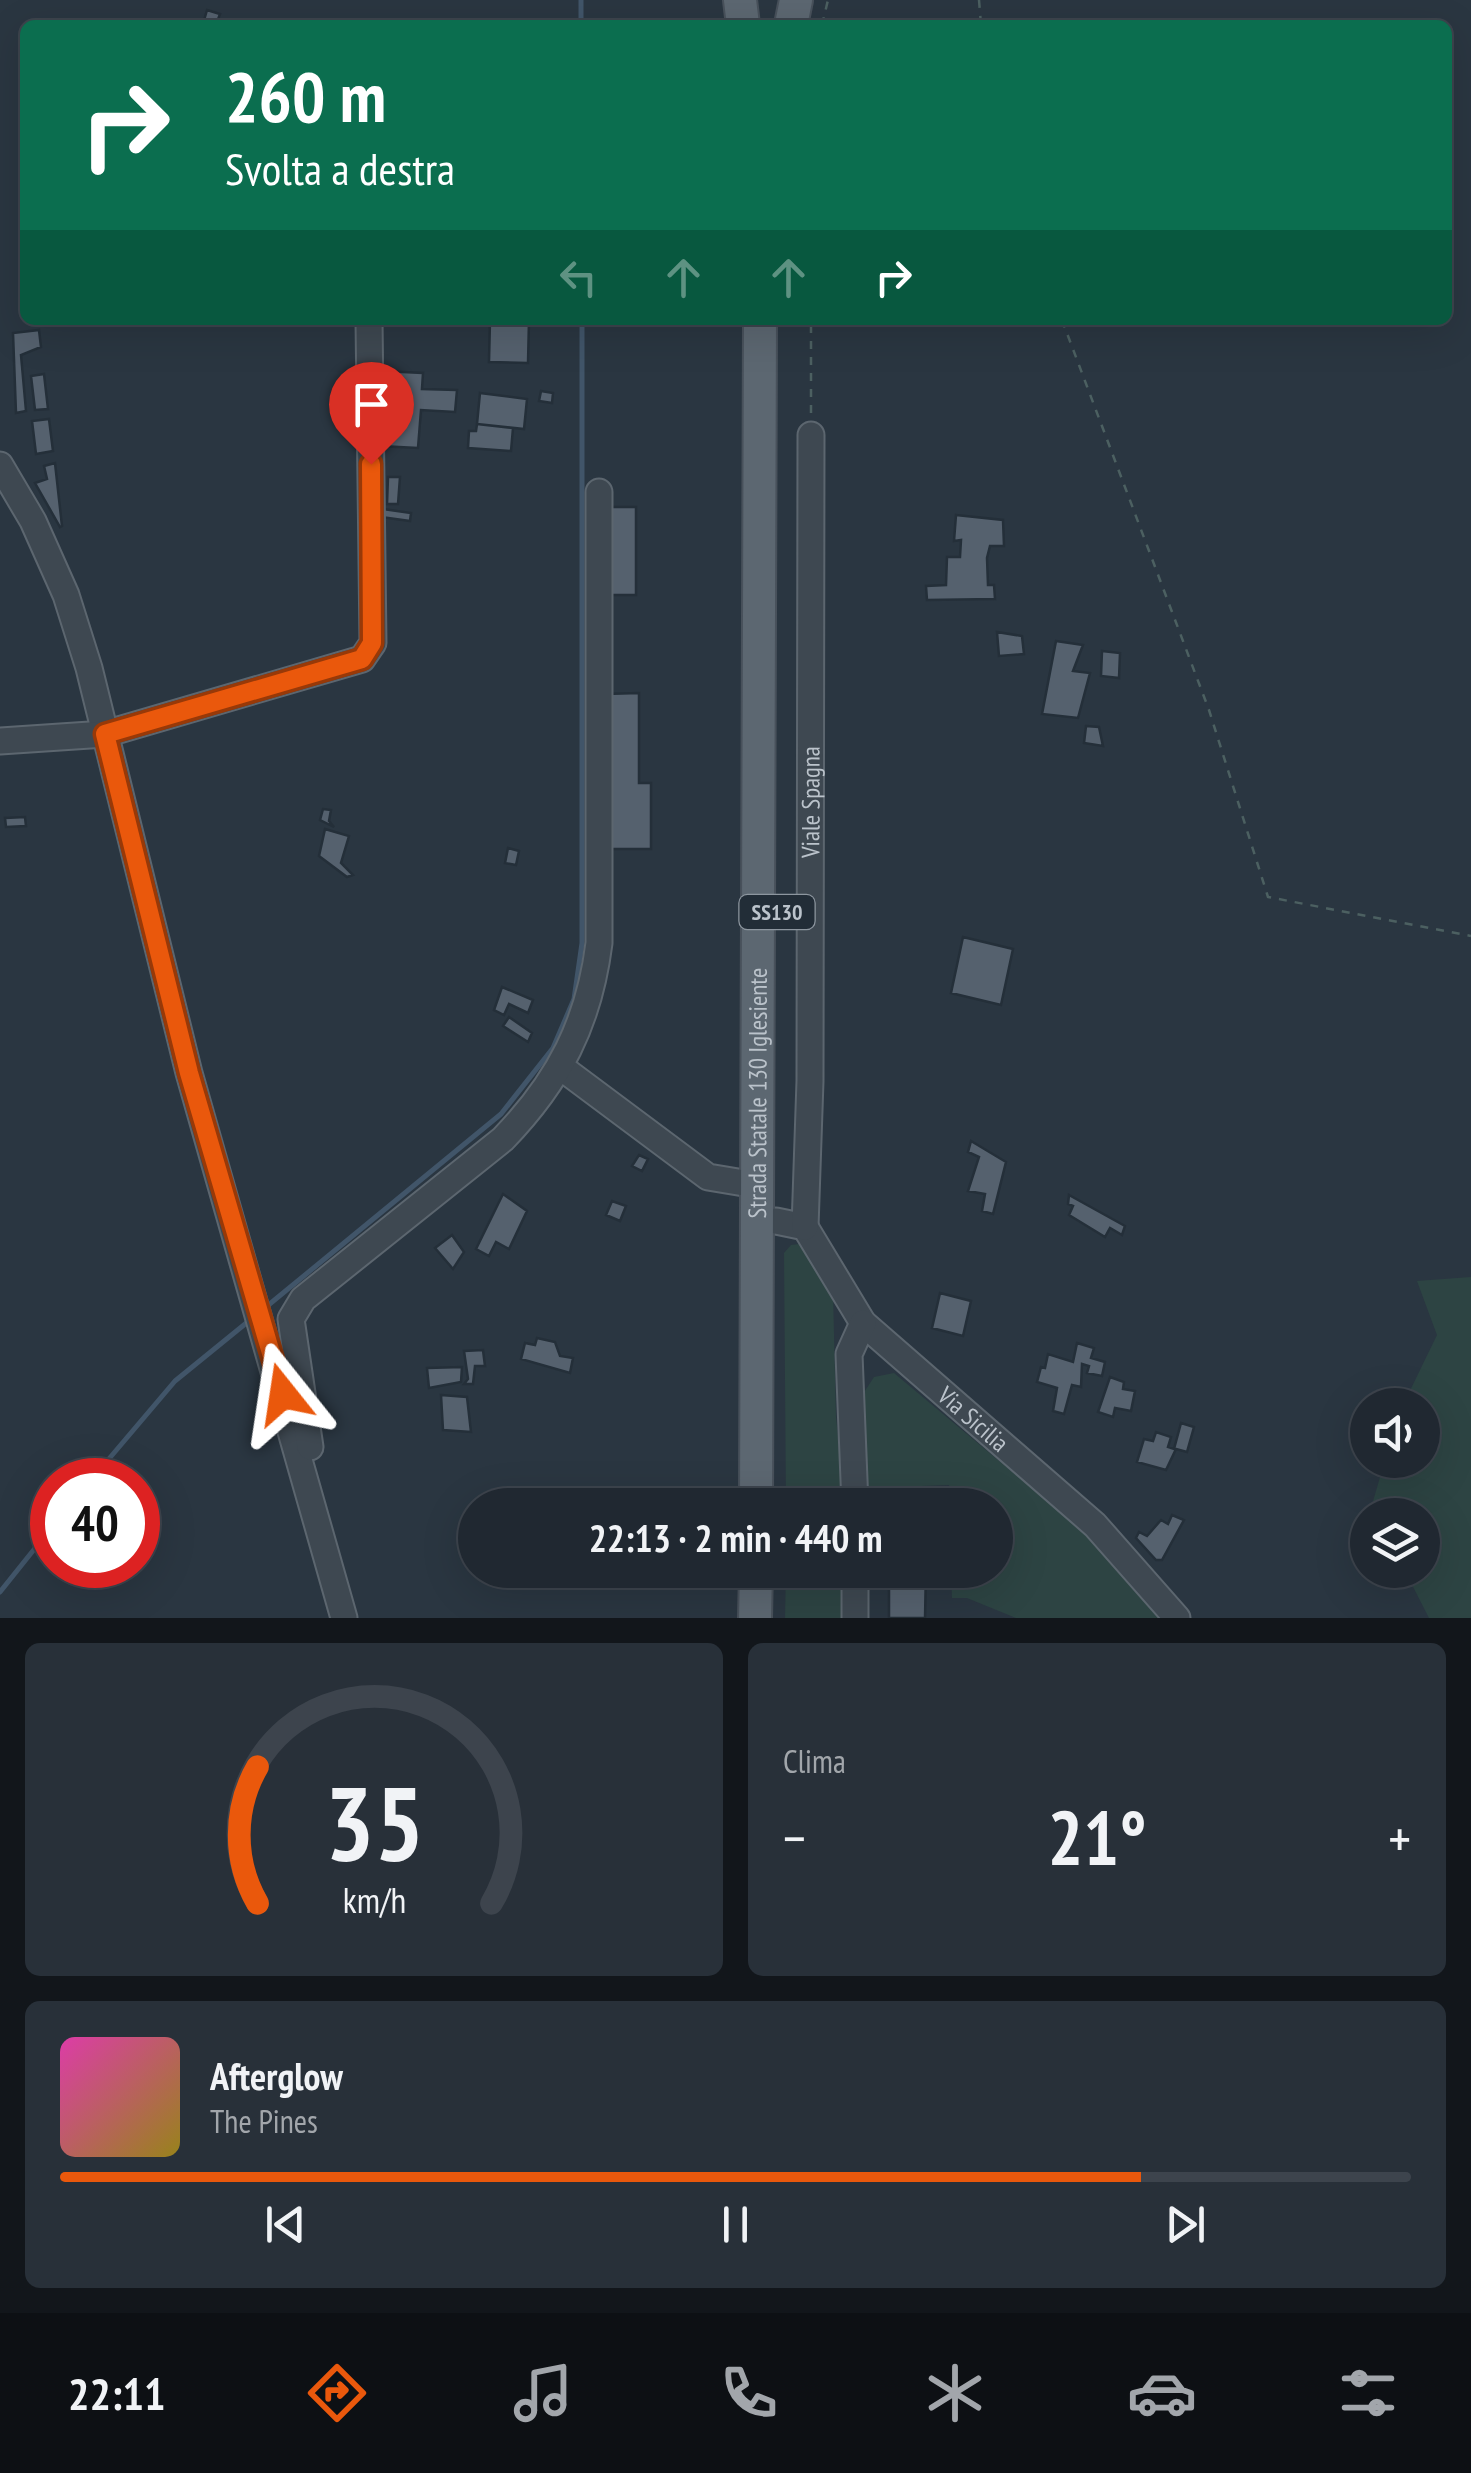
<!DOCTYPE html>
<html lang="it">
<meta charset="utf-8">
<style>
:root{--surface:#202831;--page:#283039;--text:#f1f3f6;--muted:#a2a6ab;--line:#3d444d;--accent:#ea580c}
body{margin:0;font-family:"PT Sans Narrow",sans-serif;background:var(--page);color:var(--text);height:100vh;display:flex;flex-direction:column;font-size:38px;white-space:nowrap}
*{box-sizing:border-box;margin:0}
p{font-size:32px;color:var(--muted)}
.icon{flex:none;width:55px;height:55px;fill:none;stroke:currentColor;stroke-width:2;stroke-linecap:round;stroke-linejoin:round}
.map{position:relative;height:1618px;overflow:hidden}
.sheet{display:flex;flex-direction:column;gap:25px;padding:25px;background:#12161b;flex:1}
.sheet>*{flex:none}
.guide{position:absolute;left:20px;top:20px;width:1432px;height:305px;border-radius:15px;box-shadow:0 10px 40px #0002,0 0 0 2px var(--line);background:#0b6e4f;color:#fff;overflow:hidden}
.tools{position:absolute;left:1350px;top:1388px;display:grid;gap:20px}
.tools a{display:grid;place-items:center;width:90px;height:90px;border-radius:50%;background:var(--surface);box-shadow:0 10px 40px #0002,0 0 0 2px var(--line);font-size:50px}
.speed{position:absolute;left:30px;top:1458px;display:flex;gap:20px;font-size:50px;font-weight:700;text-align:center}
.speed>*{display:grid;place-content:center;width:130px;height:130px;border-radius:50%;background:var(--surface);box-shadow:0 10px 40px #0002,0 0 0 2px var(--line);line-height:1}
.speed .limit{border:15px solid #d22;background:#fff;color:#111}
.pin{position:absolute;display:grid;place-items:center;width:85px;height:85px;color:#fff;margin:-102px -42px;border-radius:50% 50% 50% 0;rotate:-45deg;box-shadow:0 0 10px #0007}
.pin .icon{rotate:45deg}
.me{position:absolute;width:110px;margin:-55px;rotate:345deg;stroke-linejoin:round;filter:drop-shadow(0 0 8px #0008)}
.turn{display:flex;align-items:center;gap:35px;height:210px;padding:0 40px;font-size:45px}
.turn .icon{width:130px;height:130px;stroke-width:2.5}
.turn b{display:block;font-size:70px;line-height:85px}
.lanes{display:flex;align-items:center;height:95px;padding:0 40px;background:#0003;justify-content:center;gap:50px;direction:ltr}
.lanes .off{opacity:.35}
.big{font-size:75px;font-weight:600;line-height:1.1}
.sheet .card{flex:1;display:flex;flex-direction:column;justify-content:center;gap:15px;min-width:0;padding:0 35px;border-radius:15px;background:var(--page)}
.sheet .dial{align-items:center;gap:0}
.dial svg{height:260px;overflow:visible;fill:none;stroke:var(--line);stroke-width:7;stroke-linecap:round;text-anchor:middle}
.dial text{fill:var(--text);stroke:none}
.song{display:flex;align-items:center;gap:30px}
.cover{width:120px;height:120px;border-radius:15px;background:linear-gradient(135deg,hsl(320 70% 55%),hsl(50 70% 35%))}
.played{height:10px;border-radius:5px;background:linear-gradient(90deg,var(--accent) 80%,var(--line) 80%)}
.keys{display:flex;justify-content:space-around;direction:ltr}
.heat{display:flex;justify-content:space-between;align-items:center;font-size:55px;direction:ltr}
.sheet .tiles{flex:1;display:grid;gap:25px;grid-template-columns:1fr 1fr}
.card:last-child{grid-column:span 2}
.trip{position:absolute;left:458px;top:1488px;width:555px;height:100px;border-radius:50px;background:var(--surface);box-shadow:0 10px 40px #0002,0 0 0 2px var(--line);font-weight:600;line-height:100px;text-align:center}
.menu{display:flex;height:160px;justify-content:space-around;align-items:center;background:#0d1014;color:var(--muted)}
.menu .icon{width:70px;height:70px}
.menu .active{color:var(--accent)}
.menu b{font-size:45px;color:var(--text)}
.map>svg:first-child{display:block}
.green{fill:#2d4443}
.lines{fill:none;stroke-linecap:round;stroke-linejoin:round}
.stream{stroke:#415569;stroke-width:5}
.building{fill:#55616e;stroke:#242f39;stroke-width:2.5}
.minor-casing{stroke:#5c666f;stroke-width:29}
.major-casing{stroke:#48515b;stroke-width:36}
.path{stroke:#4c6061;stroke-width:2.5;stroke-dasharray:8 8;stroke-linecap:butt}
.minor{stroke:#3e4851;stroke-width:25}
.major{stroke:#5c6771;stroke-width:32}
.route-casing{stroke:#983908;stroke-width:25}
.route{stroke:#ea580c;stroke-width:18}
.labels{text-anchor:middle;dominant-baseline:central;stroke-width:10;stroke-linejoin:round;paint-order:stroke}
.shield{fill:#222d37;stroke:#8d969f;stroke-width:2.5}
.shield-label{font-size:22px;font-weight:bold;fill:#bbc3cb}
.street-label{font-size:25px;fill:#bbc3cb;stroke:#222d37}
</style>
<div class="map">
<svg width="1471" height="1618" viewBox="0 0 1471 1618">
<rect width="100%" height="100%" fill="#2a3641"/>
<path class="green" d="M 808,1243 L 833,1293 L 836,1417 L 845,1505 L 786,1505 L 784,1253 L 791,1245 Z
M 1471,1277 L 1471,1618 L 1429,1618 L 1409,1579 L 1398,1570 L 1422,1570 L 1422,1515 L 1369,1515 L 1385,1460 L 1422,1460 L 1422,1405 L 1403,1405 L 1437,1335 L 1417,1281 Z
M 894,1373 L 1090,1537 L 1162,1618 L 1016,1618 L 967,1598 L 952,1598 L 951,1570 L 995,1570 L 995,1505 L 950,1505 L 949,1485 L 867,1488 L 861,1397 L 874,1377 Z
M 786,1570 L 847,1570 L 848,1618 L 785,1618 Z"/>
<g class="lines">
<path class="stream" d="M 581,0 L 581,25
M 266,1307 L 501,1114 L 553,1048 L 574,999 L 582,943 L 582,320
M 91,1480 L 175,1381 L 250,1320
M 0,1592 L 52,1527"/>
</g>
<path class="building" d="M 207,10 L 220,14 L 216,25 L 203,24 Z
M 490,320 L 529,320 L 528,363 L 489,362 Z
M 39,330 L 41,347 L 21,355 L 26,411 L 16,413 L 13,333 Z
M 382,371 L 423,373 L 422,389 L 457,390 L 455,412 L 421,410 L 418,448 L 380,446 Z
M 44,374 L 48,409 L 35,410 L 31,376 Z
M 541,391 L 553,393 L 552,403 L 539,401 Z
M 480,393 L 527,399 L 524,429 L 477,424 Z
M 49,419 L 53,451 L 36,454 L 32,421 Z
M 477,424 L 513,428 L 511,451 L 468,448 L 469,431 L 476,431 Z
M 55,463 L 62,526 L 60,527 L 35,483 L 47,479 L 44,466 Z
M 388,477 L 400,477 L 398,504 L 387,504 Z
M 606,507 L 636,507 L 636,595 L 605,595 Z
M 383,509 L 411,513 L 410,521 L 381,517 Z
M 956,515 L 1003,520 L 1004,546 L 990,546 L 987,558 L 988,585 L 994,585 L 995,599 L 927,600 L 926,586 L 946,585 L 947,557 L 960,557 L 961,540 L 954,541 Z
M 997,632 L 1022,636 L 1024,654 L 999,656 Z
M 1056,641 L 1083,645 L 1073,671 L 1090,673 L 1078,718 L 1042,714 Z
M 1102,651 L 1120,653 L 1119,678 L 1101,676 Z
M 639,693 L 639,783 L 651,783 L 651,849 L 601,849 L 605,694 Z
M 1086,726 L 1099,727 L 1103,746 L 1084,743 Z
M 323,809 L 331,810 L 329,821 L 334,827 L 320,820 Z
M 25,817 L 26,826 L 6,827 L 5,818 Z
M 325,829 L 349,836 L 341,863 L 353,875 L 347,877 L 319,856 Z
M 508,848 L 519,851 L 516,865 L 505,863 Z
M 963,937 L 1013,949 L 1001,1005 L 951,993 Z
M 502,987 L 533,1000 L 528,1013 L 509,1004 L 504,1015 L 494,1010 Z
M 509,1017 L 532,1033 L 528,1042 L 503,1026 Z
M 971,1141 L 1006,1162 L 993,1214 L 982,1211 L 985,1194 L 968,1191 L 979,1157 L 968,1152 Z
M 639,1155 L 648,1159 L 642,1171 L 632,1166 Z
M 503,1194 L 527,1211 L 509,1249 L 496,1242 L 489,1256 L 476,1249 Z
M 1069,1195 L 1125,1226 L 1122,1235 L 1110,1228 L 1105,1237 L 1069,1215 L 1073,1206 L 1068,1204 Z
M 612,1201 L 626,1206 L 620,1221 L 606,1215 Z
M 452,1235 L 464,1252 L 453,1269 L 435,1248 Z
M 940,1293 L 971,1301 L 963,1336 L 932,1328 Z
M 537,1338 L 555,1342 L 560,1356 L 573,1358 L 570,1373 L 521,1359 L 525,1343 L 535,1345 Z
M 1077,1343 L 1094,1348 L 1091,1358 L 1105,1362 L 1102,1376 L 1087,1373 L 1089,1366 L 1082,1364 L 1081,1387 L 1072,1385 L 1064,1414 L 1053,1411 L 1057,1388 L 1037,1382 L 1041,1367 L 1045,1368 L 1048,1354 L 1073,1362 Z
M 483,1350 L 485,1366 L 475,1366 L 473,1384 L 464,1384 L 468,1379 L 464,1351 Z
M 462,1367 L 461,1382 L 429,1388 L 427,1368 Z
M 1110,1377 L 1124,1382 L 1123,1389 L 1135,1391 L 1131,1411 L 1115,1408 L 1113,1417 L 1098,1412 Z
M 441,1395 L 467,1397 L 471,1432 L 443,1430 Z
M 1181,1423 L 1194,1427 L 1187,1452 L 1176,1449 L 1166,1470 L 1137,1462 L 1144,1439 L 1153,1441 L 1156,1432 L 1171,1437 L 1168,1447 L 1174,1449 Z
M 893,1488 L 925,1488 L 925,1505 L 893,1505 Z
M 1172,1515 L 1184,1520 L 1162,1560 L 1156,1560 L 1136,1538 L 1139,1532 L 1147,1536 L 1161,1520 L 1168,1524 Z
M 889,1570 L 926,1570 L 925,1618 L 889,1618 Z"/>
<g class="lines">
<defs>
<g id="minor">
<path d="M 0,465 L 33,521 L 66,595 L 89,668 L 189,1073 L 344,1618"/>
<path d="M 0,741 L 105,734 L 362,659 L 373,643 L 369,320"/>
<path d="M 562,1068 L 708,1177 L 756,1185"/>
<path id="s1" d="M 776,1221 L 805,1227 L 863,1323 L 1095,1525 L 1177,1618"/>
<path id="s2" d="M 805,1227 L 810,1081 L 811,435"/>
<path d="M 310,1447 L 291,1319 L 303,1299 L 503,1139 C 559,1081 589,1023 599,943 L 599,492"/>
<path d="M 855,1505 L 849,1354 L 863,1323"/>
<path d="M 855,1570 L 855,1618"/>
</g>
<g id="major">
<path d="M 740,0 L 743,25"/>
<path d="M 791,25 L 796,0"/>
<path id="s3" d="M 756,1505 L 760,320"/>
<path d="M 755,1618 L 756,1570"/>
</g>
</defs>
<use href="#minor" class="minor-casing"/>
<use href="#major" class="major-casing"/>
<path class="path" d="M 979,0 L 981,25
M 822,25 L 828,0
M 1062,320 L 1209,710 L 1268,897 L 1471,936
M 811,413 L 811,320"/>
<use href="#minor" class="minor"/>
<use href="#major" class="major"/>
</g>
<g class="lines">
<defs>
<path id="route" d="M 283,1394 L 189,1073 L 105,734 L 362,659 L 372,643 L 371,464"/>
</defs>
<use href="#route" class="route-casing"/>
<use href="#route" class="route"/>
</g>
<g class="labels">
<rect class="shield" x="739.5" y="895" width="75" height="34" rx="8"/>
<g class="shield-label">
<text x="777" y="912">SS130</text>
</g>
<g class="street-label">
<text stroke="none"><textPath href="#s2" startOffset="425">Viale Spagna</textPath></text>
<text stroke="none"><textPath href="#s3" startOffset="412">Strada Statale 130 Iglesiente</textPath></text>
<text stroke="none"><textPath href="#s1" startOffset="288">Via Sicilia</textPath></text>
</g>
</g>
</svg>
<div class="tools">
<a><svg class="icon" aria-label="sound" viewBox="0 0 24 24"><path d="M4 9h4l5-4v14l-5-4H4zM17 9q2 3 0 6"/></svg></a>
<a><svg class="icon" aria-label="layers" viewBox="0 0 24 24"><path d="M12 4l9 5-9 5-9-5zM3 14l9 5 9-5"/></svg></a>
</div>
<div class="speed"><div class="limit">40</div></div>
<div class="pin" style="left:371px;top:464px;background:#d93025"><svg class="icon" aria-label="arrive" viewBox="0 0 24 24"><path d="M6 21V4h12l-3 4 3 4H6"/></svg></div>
<svg class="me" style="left:283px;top:1394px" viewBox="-20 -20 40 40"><path d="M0-17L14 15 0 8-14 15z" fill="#ea580c" stroke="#fff" stroke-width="4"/></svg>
<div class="trip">22:13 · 2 min · 440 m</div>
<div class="guide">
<div class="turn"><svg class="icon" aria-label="right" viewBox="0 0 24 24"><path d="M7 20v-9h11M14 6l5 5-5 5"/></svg><div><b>260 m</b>Svolta a destra</div></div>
<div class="lanes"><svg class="icon off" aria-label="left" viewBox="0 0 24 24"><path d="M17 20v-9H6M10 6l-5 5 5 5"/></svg><svg class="icon off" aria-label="ahead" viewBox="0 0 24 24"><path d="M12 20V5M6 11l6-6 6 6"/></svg><svg class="icon off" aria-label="ahead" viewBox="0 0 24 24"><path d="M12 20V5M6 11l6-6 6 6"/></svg><svg class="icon" aria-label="right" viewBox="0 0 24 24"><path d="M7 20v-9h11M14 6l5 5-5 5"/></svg></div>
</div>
</div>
<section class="sheet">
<div class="tiles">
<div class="card dial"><svg viewBox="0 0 100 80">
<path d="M14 69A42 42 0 1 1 86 69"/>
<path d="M14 69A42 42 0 0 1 14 27" stroke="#ea580c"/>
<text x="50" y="56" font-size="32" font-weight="700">35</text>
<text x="50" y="72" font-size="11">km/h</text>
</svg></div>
<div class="card"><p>Clima</p>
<div class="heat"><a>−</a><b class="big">21°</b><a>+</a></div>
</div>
<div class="card">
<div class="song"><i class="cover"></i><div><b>Afterglow</b><p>The Pines</p></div></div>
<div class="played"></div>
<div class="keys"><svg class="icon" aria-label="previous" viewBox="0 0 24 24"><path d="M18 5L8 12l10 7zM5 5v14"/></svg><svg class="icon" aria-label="pause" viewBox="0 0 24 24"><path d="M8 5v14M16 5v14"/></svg><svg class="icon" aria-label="next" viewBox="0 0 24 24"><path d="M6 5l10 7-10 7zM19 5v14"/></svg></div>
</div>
</div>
</section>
<nav class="menu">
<b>22:11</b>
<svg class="icon active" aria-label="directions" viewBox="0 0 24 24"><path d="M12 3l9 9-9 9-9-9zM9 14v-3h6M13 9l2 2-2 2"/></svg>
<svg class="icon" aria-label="music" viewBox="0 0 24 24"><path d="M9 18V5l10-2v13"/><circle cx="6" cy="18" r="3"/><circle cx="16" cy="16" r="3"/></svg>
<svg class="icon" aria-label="phone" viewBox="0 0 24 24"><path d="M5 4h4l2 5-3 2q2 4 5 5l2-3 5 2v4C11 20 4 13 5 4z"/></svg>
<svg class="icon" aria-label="climate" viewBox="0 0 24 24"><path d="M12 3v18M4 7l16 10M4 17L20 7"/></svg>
<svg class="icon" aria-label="car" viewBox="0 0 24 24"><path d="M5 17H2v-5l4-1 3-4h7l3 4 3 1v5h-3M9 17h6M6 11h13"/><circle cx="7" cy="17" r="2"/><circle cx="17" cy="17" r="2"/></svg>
<svg class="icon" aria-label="filters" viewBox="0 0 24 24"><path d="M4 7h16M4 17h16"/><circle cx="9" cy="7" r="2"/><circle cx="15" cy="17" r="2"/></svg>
</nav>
